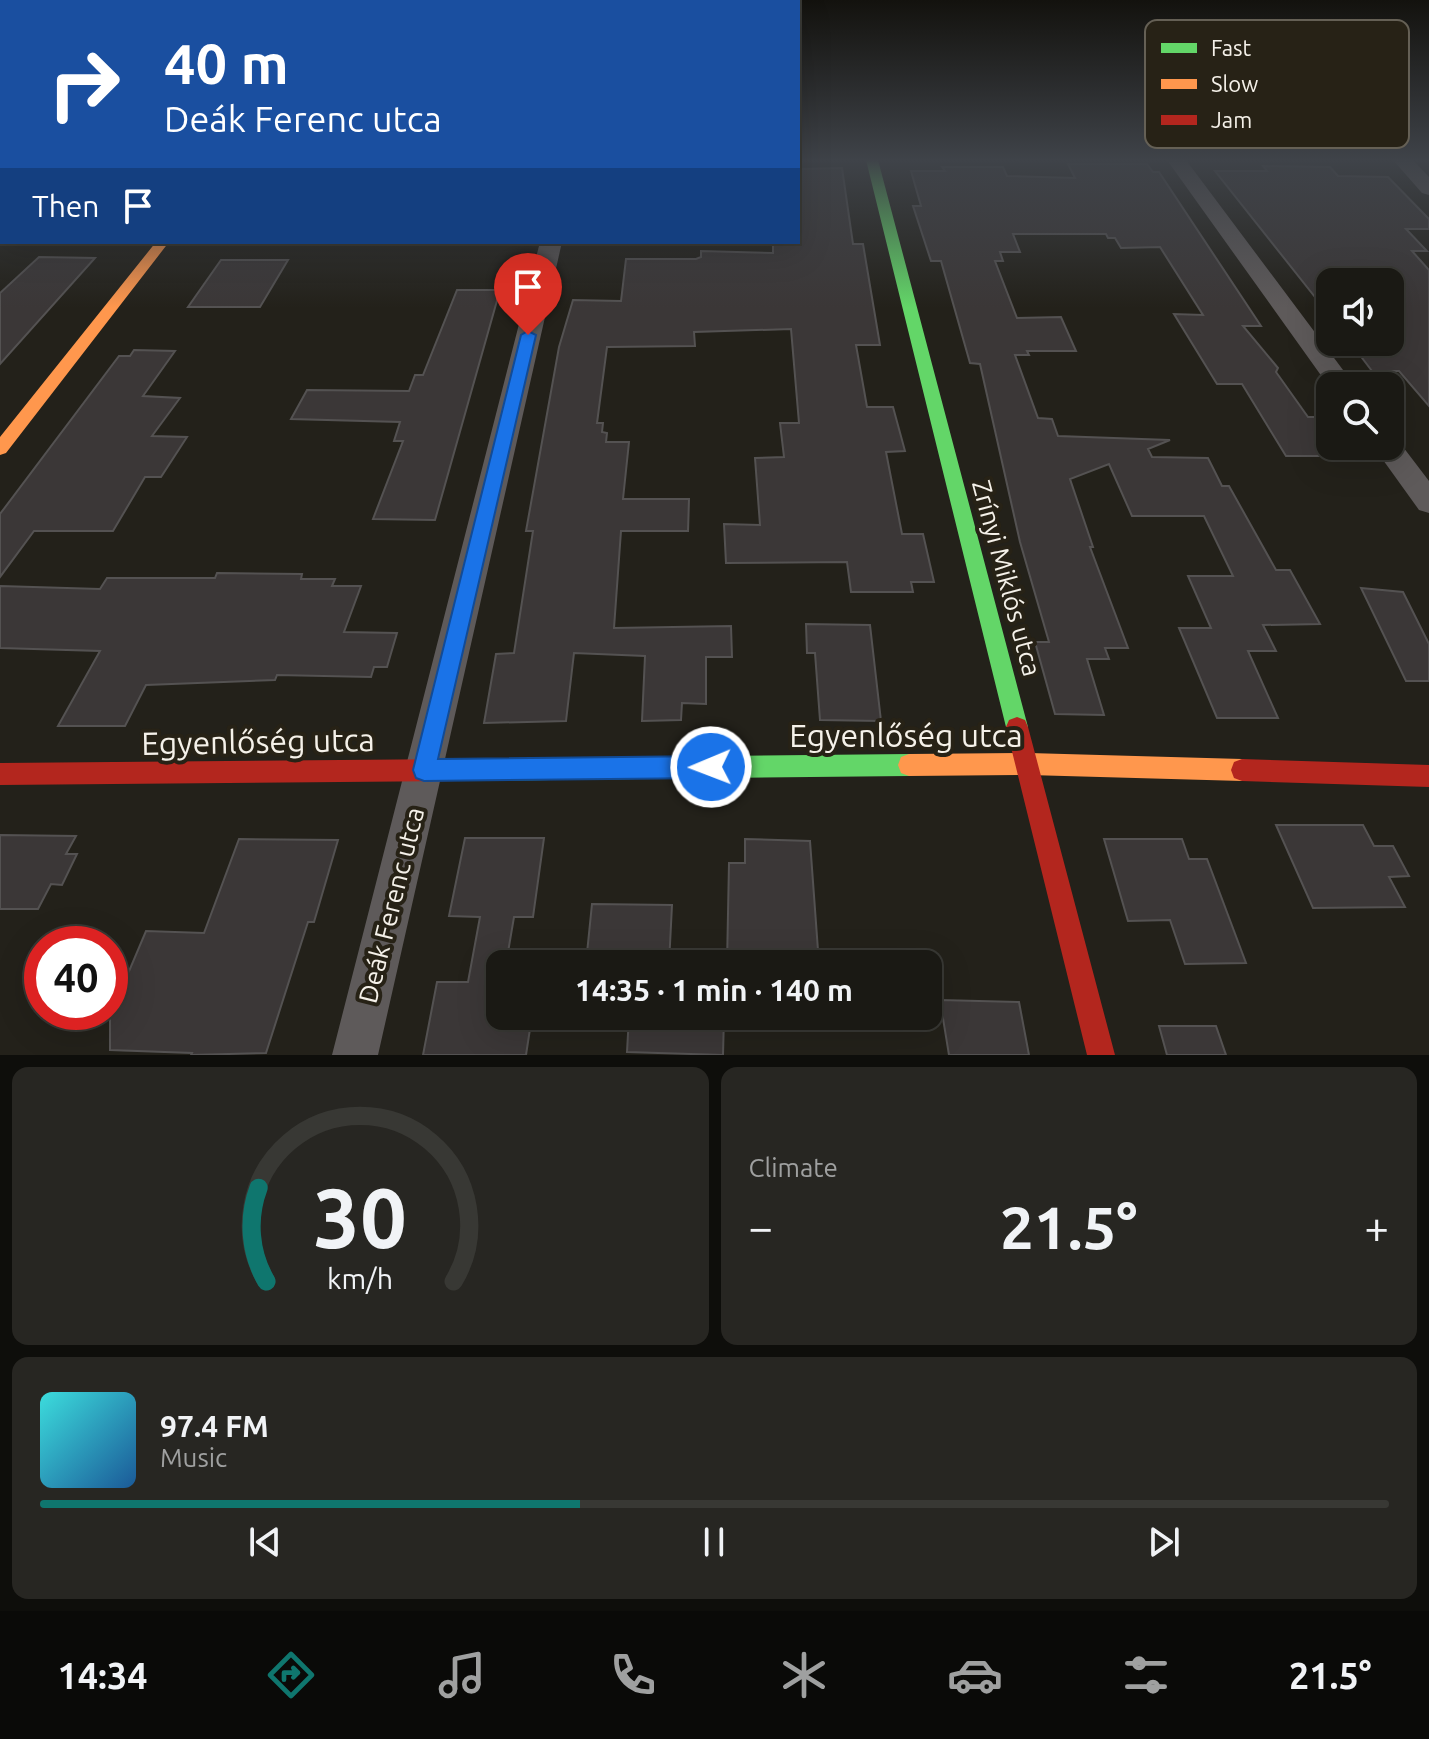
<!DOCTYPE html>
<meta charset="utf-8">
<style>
:root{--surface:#1a1914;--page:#272622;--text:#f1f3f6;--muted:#9fa0a0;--line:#383834;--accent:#0f766e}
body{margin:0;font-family:Ubuntu,sans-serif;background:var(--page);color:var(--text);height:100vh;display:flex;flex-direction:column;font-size:30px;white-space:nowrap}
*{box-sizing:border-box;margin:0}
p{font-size:26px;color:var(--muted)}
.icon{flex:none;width:44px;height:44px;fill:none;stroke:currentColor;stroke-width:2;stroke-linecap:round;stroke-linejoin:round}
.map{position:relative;height:1055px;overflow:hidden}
.panel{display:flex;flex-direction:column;gap:12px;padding:12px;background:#0e0e0b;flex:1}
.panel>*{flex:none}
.guide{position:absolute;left:0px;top:0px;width:800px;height:244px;box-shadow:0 8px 32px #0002,0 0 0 2px var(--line);background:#1a4fa0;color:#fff;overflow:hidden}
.controls{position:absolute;left:1316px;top:268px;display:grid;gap:16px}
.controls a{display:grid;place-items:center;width:88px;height:88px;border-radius:16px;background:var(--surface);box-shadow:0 8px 32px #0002,0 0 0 2px var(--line);font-size:40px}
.speed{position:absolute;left:24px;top:926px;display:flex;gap:16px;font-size:40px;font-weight:700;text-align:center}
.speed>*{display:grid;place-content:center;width:104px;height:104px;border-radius:50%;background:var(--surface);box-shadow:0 8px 32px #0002,0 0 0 2px var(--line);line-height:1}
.speed .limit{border:12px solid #d22;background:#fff;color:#111}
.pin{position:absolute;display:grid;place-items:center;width:68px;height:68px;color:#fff;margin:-82px -34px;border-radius:50% 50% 50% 0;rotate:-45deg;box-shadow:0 0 8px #0007}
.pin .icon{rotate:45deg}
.me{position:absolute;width:88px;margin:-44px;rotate:269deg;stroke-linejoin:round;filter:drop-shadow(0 0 6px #0008)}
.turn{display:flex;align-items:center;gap:28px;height:168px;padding:0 32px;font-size:36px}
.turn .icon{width:104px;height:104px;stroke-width:2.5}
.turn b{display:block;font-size:56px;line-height:68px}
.then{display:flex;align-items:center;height:76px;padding:0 32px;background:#0003;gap:16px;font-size:30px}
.big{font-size:60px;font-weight:600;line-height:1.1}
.panel .card{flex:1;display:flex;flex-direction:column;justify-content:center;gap:12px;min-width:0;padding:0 28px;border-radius:16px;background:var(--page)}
.panel .dial{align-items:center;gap:0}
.dial svg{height:208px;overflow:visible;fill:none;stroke:var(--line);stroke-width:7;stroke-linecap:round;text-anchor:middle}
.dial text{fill:var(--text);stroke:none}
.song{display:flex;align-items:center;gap:24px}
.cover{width:96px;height:96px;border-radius:12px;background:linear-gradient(135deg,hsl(180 70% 55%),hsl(210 70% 35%))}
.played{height:8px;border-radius:4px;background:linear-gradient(90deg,var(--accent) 40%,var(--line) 40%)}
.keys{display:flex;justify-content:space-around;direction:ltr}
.heat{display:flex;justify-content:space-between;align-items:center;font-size:44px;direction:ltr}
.panel .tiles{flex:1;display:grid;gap:12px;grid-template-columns:1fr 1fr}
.card:last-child{grid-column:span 2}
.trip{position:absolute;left:486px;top:950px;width:456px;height:80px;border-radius:16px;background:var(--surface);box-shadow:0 8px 32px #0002,0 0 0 2px var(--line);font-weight:600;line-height:80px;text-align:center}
.dock{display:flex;height:128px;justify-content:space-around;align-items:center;background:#0a0a08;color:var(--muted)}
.dock .icon{width:56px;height:56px}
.dock .on{color:var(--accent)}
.dock b{font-size:36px;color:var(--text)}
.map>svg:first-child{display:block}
.building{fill:#3b3737;stroke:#545252;stroke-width:2}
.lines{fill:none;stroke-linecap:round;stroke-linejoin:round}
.street{fill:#5e5a5a;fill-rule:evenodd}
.fast{fill:#63d668;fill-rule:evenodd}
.slow{fill:#ff974d;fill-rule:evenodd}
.jam{fill:#b3261e;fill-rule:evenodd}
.route{fill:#1a73e8;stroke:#114b97;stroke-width:2}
.labels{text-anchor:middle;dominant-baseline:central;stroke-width:8;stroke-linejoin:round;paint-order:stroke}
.street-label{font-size:26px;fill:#f5f1e9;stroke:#272216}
.near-street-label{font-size:32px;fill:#f5f1e9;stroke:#272216}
.key{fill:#272216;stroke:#656055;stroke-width:2}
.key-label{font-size:22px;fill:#f5f1e9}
</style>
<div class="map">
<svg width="1429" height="1055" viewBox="0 0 1429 1055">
<rect width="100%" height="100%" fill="#23211a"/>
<path class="building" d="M 1068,164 L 1147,164 L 1153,172 L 1159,172 L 1261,326 L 1243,326 L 1278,368 L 1276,372 L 1308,417 L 1315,417 L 1330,439 L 1330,446 L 1335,446 L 1342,456 L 1286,456 L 1242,384 L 1217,384 L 1174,314 L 1203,315 L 1160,247 L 1121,248 L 1115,238 L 1108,238 L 1106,234 L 1013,234 L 1020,252 L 1000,252 L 1003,261 L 995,261 L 1017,318 L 1061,317 L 1076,351 L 1027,351 L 1029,355 L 1015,355 L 1038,418 L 1052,419 L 1058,436 L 1170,440 L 1148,449 L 1152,457 L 1208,458 L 1222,486 L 1229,486 L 1276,570 L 1290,570 L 1320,624 L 1263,625 L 1276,651 L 1248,651 L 1278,718 L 1217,718 L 1179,628 L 1211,628 L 1188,576 L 1233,576 L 1204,516 L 1132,516 L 1109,464 L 1070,479 L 1093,547 L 1090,547 L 1128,648 L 1105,648 L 1109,659 L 1087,659 L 1104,715 L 1055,714 L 1035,642 L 1049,642 L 1020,542 L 980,364 L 970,363 L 941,261 L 931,261 L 913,206 L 921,206 L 911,171 L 945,171 L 942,167 L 1003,167 L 1007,176 L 1075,178 Z
M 1263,166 L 1330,167 L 1338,176 L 1388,177 L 1429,219 L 1429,229 L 1406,229 L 1427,251 L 1412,251 L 1429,270 L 1429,406 L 1399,371 L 1372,371 L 1350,342 L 1390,342 L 1390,282 L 1330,282 L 1330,316 L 1215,171 L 1267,171 Z
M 842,168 L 853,244 L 863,244 L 880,345 L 856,345 L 867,407 L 893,407 L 905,451 L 886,452 L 902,534 L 923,534 L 934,582 L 911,582 L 913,592 L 851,592 L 847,562 L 726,563 L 724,524 L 760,525 L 755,458 L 784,457 L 780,423 L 799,423 L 791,329 L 694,332 L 695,346 L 607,347 L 597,423 L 603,423 L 602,432 L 607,433 L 606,442 L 629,442 L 623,499 L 689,499 L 688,531 L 621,531 L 614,628 L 731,626 L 732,657 L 706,657 L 706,704 L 682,703 L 681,720 L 642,721 L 645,656 L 574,653 L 566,721 L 484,723 L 496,654 L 514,653 L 533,531 L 526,531 L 559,347 L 573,300 L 621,301 L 626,259 L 696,259 L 701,257 L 701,251 L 773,253 L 773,242 L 798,243 L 798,169 Z
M 39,257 L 95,258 L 0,364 L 0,293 Z
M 221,260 L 288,260 L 260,307 L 188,307 Z
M 457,290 L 500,290 L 435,520 L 373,519 L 403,441 L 394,441 L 400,422 L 291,419 L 307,390 L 409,391 L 415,375 L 423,375 Z
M 134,350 L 175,351 L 143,396 L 180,398 L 152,436 L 187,437 L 161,477 L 145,477 L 113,531 L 34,531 L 0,577 L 0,514 L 119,356 L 130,356 Z
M 217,573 L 302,574 L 301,579 L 335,579 L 332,586 L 361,586 L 344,632 L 397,633 L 387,667 L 374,667 L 371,677 L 277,675 L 275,680 L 146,685 L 125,726 L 58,726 L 100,651 L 0,648 L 0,586 L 100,589 L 107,578 L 215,578 Z
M 1361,588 L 1403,592 L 1429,644 L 1429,681 L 1406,681 Z
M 806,624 L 870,625 L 881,721 L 820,720 L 815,653 L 807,653 Z
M 1276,825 L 1363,825 L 1374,846 L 1393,846 L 1409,876 L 1389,877 L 1405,907 L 1313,908 Z
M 0,835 L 76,836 L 66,854 L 77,854 L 62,885 L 51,884 L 38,909 L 0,909 Z
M 465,838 L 544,838 L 533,917 L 514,917 L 506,964 L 500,964 L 499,1016 L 532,1016 L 526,1055 L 423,1055 L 437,982 L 468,982 L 480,917 L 449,916 Z
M 239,839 L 338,840 L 314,922 L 308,922 L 266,1053 L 191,1055 L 192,1053 L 110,1050 L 110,976 L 127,976 L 146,931 L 204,933 Z
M 745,839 L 810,841 L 819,964 L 727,964 L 729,863 L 745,863 Z
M 1104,839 L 1182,839 L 1189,859 L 1207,859 L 1246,963 L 1185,964 L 1170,920 L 1128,921 Z
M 592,904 L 672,905 L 669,964 L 586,963 Z
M 940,1000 L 1019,1002 L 1029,1055 L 949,1055 Z
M 629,1016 L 724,1016 L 723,1055 L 627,1052 Z
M 1159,1026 L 1216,1026 L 1226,1055 L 1167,1055 Z"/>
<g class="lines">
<path class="street" d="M 1167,160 L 1186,160 L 1355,386 L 1330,388 Z
M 1393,160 L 1413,160 L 1429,177 L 1429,195 L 1422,193 Z
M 540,242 L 562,242 L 378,1055 L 332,1055 Z
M 1390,437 L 1397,439 L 1429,481 L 1429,513 L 1419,510 L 1373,446 L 1390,446 Z"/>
<path class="fast" d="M 866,160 L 878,160 L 1028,727 L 1025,734 L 1017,737 L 1009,734 L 1006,727 Z
M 909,754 L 917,757 L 920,765 L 917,773 L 909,776 L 456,781 L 448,778 L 445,770 L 448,762 L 456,759 Z"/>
<path class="slow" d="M 156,242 L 169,242 L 6,453 L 0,455 L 0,437 Z
M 1029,753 L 1242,759 L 1250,762 L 1253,770 L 1250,778 L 1242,781 L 1029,775 L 909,776 L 901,773 L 898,765 L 901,757 L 909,754 Z"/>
<path class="jam" d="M 1017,717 L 1025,720 L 1028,727 L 1115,1055 L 1087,1055 L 1006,727 L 1009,720 Z
M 456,759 L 464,762 L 467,770 L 464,778 L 456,781 L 0,785 L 0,763 Z
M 1242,759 L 1429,765 L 1429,787 L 1242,781 L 1234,778 L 1231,770 L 1234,762 Z"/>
</g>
<linearGradient id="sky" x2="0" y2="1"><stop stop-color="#13120e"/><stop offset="0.52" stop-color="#3f4349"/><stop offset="1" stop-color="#3f4349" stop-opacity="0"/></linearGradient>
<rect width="1429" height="308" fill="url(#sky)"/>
<path class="route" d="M 528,331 L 536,335 L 438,759 L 711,756 L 719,759 L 722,767 L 719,775 L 711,778 L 424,781 L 416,778 L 413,770 L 521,335 Z"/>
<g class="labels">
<g class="street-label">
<text transform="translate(1007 578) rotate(75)">Zrínyi Miklós utca</text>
<text transform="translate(391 905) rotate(-76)">Deák Ferenc utca</text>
</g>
<g class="near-street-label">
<text x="906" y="735">Egyenlőség utca</text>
<text transform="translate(258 741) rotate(-1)">Egyenlőség utca</text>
</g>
</g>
<rect x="1145" y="20" width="264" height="128" rx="12" class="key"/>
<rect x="1161" y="43" width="36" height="10" fill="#63d668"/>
<rect x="1161" y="79" width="36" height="10" fill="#ff974d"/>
<rect x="1161" y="115" width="36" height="10" fill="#b3261e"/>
<g class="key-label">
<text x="1211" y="56">Fast</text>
<text x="1211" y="92">Slow</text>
<text x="1211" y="128">Jam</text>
</g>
</svg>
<div class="controls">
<a><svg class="icon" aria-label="sound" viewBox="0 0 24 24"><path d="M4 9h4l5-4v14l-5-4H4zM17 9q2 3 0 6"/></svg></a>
<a><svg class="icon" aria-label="search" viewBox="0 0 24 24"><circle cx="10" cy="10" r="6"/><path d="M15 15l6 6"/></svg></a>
</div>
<div class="speed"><div class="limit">40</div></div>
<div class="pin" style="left:528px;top:335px;background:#d93025"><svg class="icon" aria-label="arrive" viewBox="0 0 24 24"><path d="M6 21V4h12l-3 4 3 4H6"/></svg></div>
<svg class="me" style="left:711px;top:767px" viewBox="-20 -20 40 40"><circle r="17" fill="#1a73e8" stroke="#fff" stroke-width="3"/><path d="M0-11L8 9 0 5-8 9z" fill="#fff"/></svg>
<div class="trip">14:35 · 1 min · 140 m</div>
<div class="guide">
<div class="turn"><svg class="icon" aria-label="right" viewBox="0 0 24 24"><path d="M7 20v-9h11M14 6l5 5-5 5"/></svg><div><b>40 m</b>Deák Ferenc utca</div></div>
<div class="then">Then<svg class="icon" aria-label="arrive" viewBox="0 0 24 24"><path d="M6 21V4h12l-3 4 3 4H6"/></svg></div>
</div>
</div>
<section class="panel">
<div class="tiles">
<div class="card dial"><svg viewBox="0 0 100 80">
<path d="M14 69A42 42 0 1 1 86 69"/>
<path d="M14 69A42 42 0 0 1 11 33" stroke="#0f766e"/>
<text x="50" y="56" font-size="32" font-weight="700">30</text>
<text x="50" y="72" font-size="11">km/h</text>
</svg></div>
<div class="card"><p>Climate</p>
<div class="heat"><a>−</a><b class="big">21.5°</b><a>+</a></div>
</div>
<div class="card">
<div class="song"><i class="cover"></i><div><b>97.4 FM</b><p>Music</p></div></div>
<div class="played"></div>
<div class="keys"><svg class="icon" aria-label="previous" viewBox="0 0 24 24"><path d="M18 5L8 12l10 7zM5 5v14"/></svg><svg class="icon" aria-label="pause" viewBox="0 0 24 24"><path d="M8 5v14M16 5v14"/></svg><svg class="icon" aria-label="next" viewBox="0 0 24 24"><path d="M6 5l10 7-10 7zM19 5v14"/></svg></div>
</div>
</div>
</section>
<nav class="dock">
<b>14:34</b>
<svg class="icon on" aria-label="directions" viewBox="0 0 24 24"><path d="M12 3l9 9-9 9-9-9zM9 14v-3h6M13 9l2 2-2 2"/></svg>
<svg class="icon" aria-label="music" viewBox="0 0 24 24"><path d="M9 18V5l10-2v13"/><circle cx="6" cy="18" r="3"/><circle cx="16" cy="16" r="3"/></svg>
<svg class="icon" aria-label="phone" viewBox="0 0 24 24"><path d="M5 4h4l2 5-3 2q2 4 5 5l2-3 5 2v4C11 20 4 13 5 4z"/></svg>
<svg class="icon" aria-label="climate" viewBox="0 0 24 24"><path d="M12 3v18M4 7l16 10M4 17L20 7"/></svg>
<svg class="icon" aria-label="car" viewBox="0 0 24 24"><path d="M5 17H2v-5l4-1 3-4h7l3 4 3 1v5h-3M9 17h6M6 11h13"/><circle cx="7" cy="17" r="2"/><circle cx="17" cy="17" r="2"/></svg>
<svg class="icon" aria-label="filters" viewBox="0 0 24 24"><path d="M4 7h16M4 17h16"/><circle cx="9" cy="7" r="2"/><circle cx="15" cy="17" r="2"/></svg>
<b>21.5°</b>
</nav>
